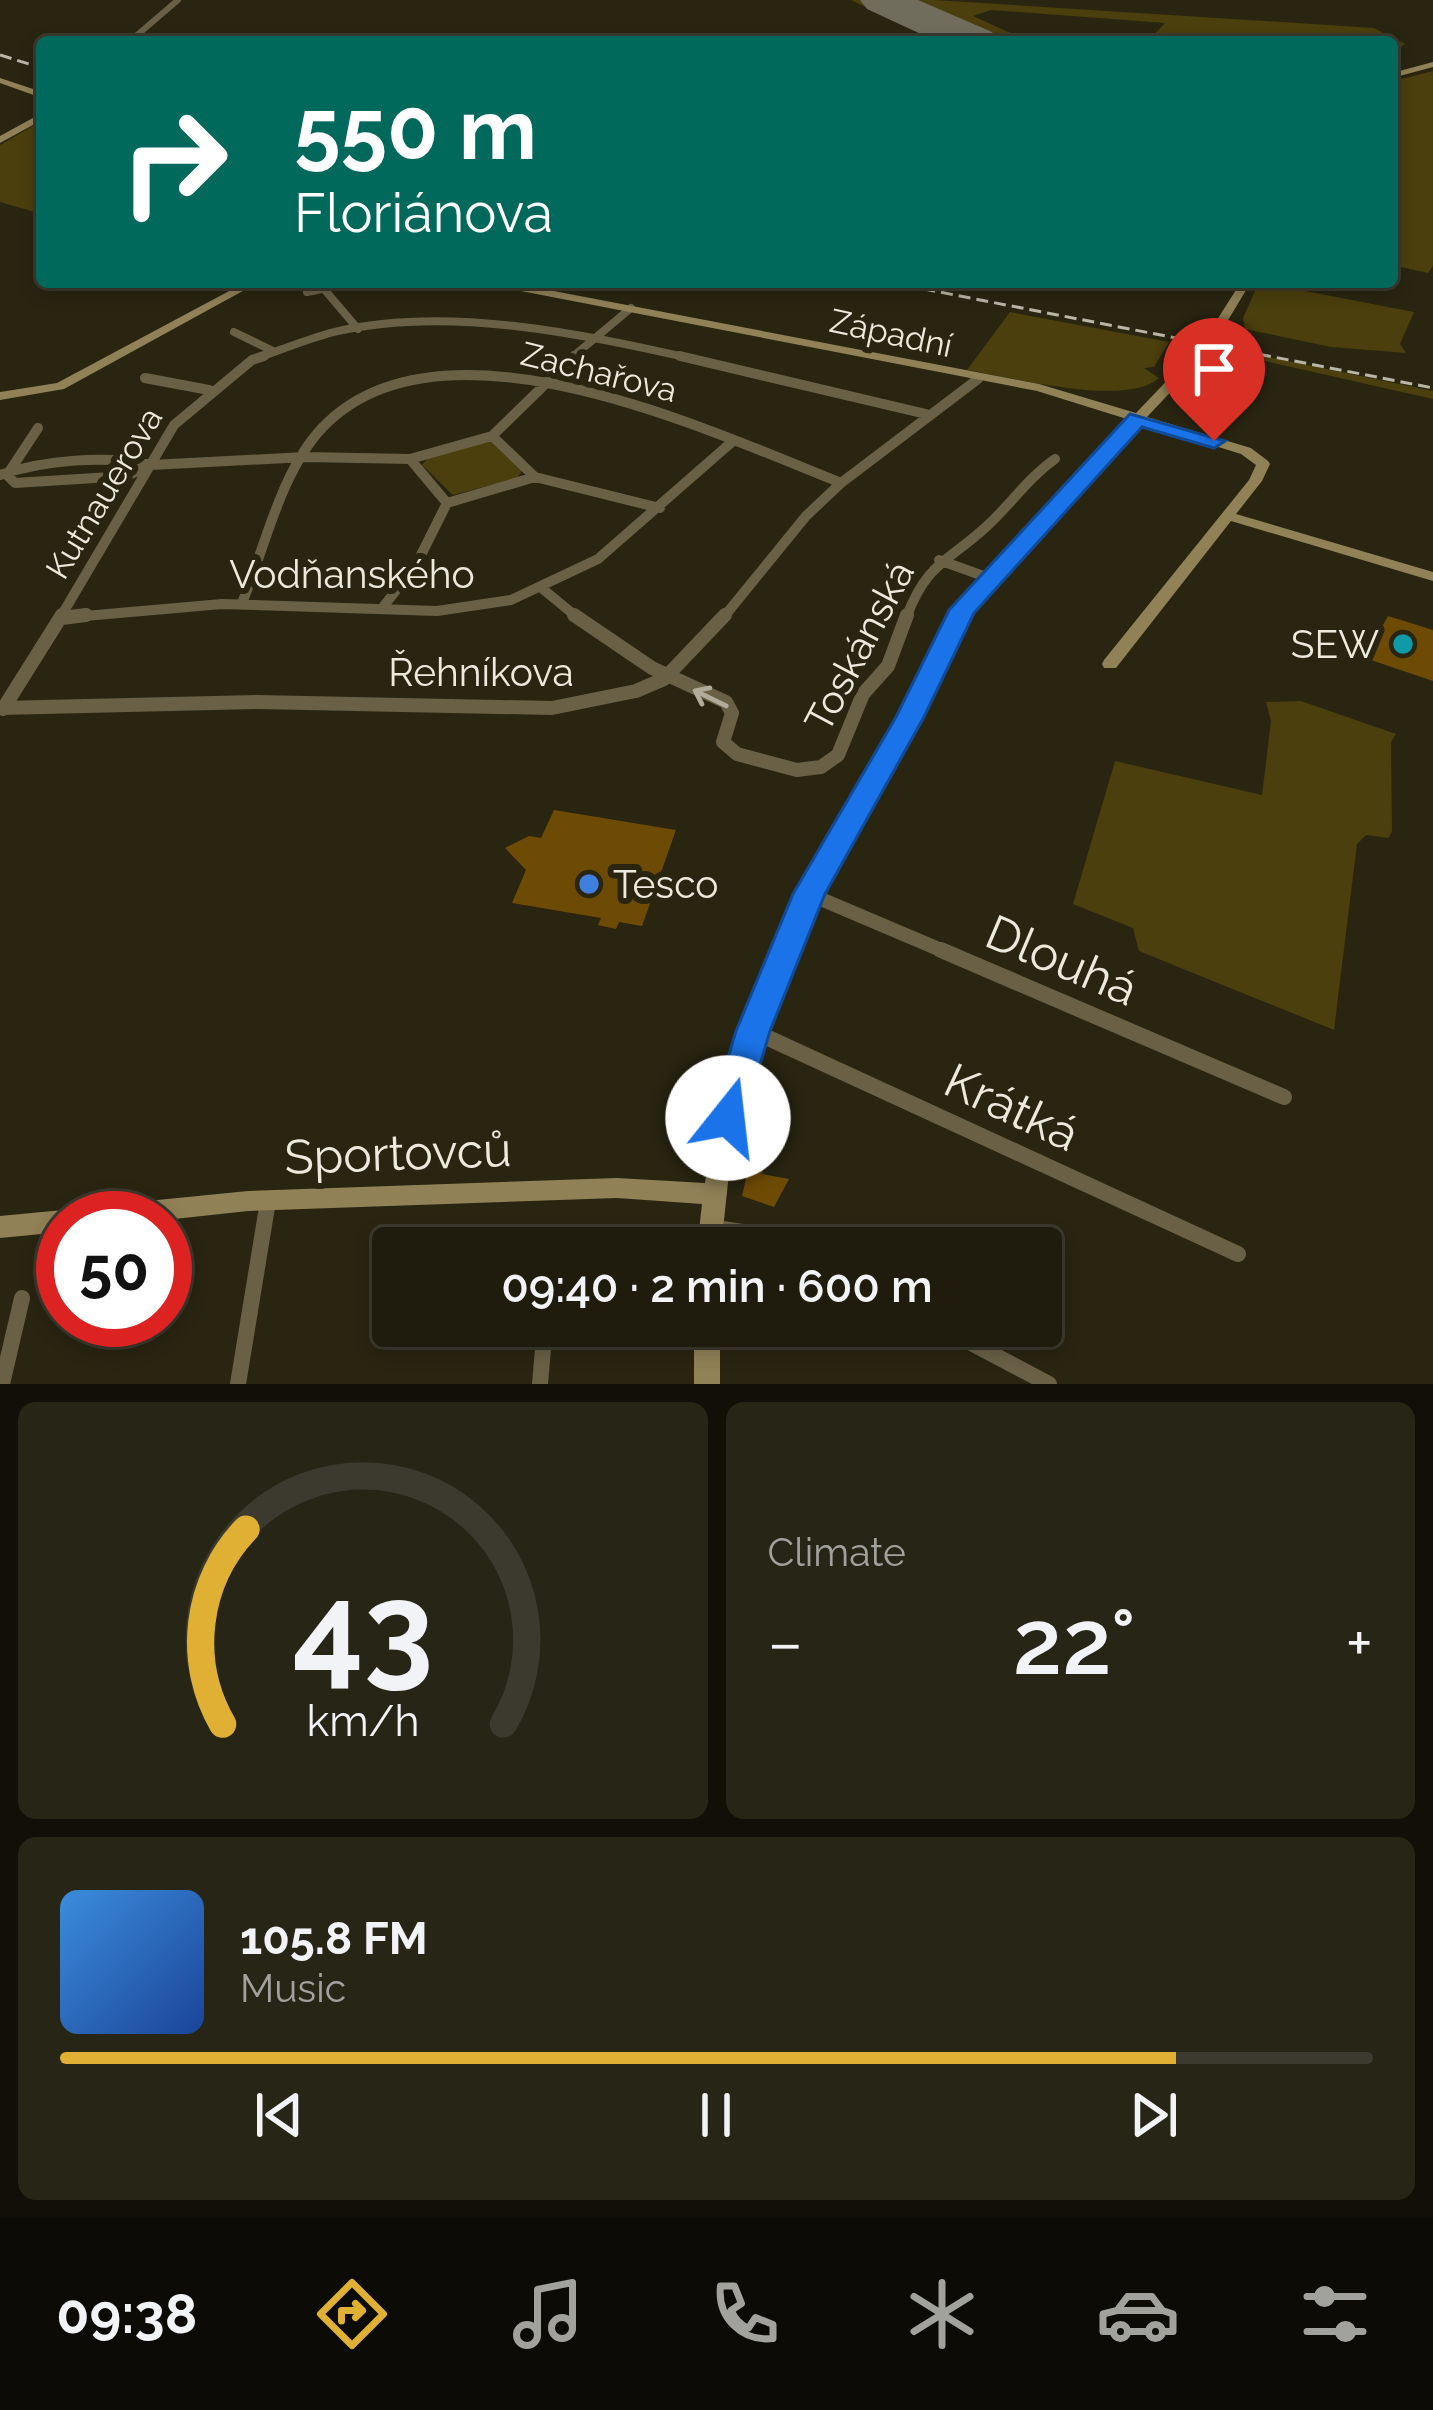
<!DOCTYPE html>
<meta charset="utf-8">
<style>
:root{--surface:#1f1c0d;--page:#272516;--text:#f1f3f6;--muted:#a1a19d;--line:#3c3a2e;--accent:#dfb033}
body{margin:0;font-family:Raleway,sans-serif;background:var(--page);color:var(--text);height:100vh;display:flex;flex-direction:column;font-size:45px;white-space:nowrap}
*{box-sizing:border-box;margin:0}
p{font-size:39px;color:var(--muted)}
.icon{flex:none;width:66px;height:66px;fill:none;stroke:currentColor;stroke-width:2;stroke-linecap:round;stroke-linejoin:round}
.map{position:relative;height:1384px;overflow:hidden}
.side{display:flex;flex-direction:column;gap:18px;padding:18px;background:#110f07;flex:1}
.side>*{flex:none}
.top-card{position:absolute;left:36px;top:36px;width:1362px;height:252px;border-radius:12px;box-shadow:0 6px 18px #0003,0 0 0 3px var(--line);background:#00695c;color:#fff;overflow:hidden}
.speed{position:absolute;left:36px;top:1191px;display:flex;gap:24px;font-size:60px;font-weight:700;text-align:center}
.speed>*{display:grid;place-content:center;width:156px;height:156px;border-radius:50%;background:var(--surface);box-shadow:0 6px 18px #0003,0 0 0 3px var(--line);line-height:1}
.speed .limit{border:18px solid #d22;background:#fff;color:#111}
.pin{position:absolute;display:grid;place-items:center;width:102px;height:102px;color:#fff;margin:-123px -51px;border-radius:50% 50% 50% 0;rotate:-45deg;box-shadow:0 0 12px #0007}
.pin .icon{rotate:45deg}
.me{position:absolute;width:132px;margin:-66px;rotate:16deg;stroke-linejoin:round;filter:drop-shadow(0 0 9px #0008)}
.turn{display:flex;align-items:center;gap:42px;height:252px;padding:0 60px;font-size:54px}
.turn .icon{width:156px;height:156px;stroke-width:2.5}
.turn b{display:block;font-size:84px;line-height:102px}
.big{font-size:90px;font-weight:600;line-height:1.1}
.side .tile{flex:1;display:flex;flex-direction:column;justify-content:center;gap:18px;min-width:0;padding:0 42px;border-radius:18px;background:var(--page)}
.side .dial{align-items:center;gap:0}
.dial svg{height:312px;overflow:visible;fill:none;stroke:var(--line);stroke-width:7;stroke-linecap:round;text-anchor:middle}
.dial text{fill:var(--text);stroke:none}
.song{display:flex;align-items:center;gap:36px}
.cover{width:144px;height:144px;border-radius:18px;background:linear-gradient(135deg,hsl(210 70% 55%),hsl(220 70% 35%))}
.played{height:12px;border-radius:6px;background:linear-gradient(90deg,var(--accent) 85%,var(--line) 85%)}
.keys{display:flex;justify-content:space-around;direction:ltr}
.heat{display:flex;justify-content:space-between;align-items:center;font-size:66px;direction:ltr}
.side .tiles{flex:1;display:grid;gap:18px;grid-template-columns:1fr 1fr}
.tile:last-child{grid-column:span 2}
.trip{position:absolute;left:372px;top:1227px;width:690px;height:120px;border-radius:12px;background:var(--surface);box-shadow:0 6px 18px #0003,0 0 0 3px var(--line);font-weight:600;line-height:120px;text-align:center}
.dock{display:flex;height:192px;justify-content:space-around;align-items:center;background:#0c0b05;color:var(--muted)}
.dock .icon{width:84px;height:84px}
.dock .active{color:var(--accent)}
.dock b{font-size:54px;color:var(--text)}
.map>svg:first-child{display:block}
.green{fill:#4a3f0d}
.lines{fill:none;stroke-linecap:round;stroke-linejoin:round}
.runway{fill:#716d5c;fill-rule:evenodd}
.building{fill:#6e4b04}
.street-far4{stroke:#696046;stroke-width:6}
.street-far3{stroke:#696046;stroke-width:8}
.street-far2{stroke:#696046;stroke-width:10}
.street-far1{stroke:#696046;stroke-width:14}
.street{stroke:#696046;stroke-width:16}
.secondary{fill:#908157;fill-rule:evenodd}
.rail{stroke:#b9b5a7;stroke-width:3;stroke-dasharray:12 6;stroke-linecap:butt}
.oneway{stroke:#b1ab99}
.route{fill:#1a73e8;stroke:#114b97;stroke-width:3}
.culture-dot{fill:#0f9aa8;stroke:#292511;stroke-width:4.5}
.shop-dot{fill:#3f7fe0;stroke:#292511;stroke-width:4.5}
.labels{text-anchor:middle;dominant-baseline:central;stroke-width:12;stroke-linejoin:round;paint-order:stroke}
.far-street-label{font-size:33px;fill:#ece9dd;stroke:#292511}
.street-label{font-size:39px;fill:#ece9dd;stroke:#292511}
.poi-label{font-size:39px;fill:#ece9dd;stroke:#292511;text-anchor:end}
.near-street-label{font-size:48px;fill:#ece9dd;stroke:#292511}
</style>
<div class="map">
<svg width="1433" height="1384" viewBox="0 0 1433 1384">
<rect width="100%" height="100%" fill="#292511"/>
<path class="green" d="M 851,0 L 935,0 L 1374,28 L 1405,44 L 1392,52 L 1392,42 L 1147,42 L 1165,23 L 991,10 L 973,16 L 1030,42 L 940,42 Z
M 1433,71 L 1433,266 L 1428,273 L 1392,265 L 1392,87 L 1401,79 Z
M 42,121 L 42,214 L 0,202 L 0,145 Z
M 1259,282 L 1414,312 L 1400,344 L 1406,353 L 1331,347 L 1245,329 L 1243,318 Z
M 1010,312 L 1169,342 L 1154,367 L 1144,368 L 1159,378 C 1126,408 1011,377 967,370 Z
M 1225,348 L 1433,391 L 1433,399 L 1225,352 Z
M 490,441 L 522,471 L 517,478 L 453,495 L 422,465 L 428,458 Z
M 1301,701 L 1396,734 L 1391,742 L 1392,832 L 1388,838 L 1366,835 L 1357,844 L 1334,1030 L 1139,951 L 1133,928 L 1073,904 L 1115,761 L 1262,795 L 1271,721 L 1266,702 Z"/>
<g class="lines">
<path class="runway" d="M 860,0 L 918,0 L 992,32 L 999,42 L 938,42 L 867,9 Z"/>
</g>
<path class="building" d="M 1388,616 L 1433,630 L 1433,681 L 1365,658 Z
M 554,810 L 676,830 L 642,926 L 619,922 L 616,929 L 598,925 L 601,918 L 512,903 L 526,870 L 505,848 L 529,836 L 541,838 Z
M 753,1148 L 767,1151 L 762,1174 L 789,1179 L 774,1207 L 742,1196 Z"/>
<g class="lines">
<path class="street-far4" d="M 129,42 L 178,0"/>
<path class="street-far3" d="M 324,289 L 358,329
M 307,292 L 337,286
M 234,332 L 273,351
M 255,359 C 281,350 307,339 334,332 C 448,305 582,334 693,359
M 570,359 L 631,308"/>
<path class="street-far2" d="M 680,356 L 926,414
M 145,378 L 209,390
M 492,436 L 574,356
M 492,436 L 535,477 L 447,503 L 410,459 Z
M 9,472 L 38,428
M 0,475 C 44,460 105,455 151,465 L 305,457 L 410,459
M 7,475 L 15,483 L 127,476 L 150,465
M 535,477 L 660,508
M 939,560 L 989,578
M 544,590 L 578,618
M 242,603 C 265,548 280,473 322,428 C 440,303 710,431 841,483
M 383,607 L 416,565 L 447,503
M 60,618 L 174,425 L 252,360 L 264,356
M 62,618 L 222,604 L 437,611 L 511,600 L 598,559 L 733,441
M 723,618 L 806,516 L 841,483 L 978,379
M 906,618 C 927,562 947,563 987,526 C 1011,504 1028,478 1055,459"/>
<path class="street-far1" d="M 574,615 L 652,668 L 726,702 L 732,713 L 723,742 L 737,754 L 797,770 L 821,767 L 838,755 L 863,694 L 888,666 L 907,615
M 62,618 L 86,615
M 0,708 L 258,702 L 552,708 L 636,691 L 664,679 L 725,615
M 3,709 L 62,615
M 809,894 L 948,953"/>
<path class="street" d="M 941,950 L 1284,1097
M 753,1031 L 1238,1254
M 710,1227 L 768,1236 L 792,1248
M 939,1326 L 1049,1384
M 2,1384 L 22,1298
M 238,1384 L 268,1201
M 540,1384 L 545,1326"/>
<path class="secondary" d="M 1433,62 L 1433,67 L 1392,78 L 1392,73 Z
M 0,78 L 42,92 L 42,98 L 0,83 Z
M 42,113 L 42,120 L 0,143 L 0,136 Z
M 246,282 L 259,282 L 64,389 L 0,400 L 0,392 L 57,383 Z
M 485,282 L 507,282 L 1039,384 L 1136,413 L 1201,345 L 1241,282 L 1251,282 L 1210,350 L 1147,417 L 1251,448 L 1268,461 L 1270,464 L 1262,481 L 1236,514 L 1433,572 L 1433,581 L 1231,521 L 1116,668 L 1104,668 L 1102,664 L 1104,660 L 1249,480 L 1256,465 L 1241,454 L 1141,423 L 1013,558 L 956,634 L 918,717 L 825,882 L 793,953 L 764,1031 L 732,1145 L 721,1248 L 697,1248 L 702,1204 L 617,1198 L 248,1211 L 165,1220 L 165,1218 L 75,1218 L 79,1211 L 87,1207 L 248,1191 L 617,1178 L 705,1183 L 710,1145 L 742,1031 L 773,953 L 805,882 L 902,717 L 940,633 L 1003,552 L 1130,420 L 1037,391 L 490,285 Z
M 63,1210 L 71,1213 L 73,1218 L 63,1218 L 63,1232 L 0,1238 L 0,1216 Z
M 694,1326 L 720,1326 L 720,1384 L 694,1384 Z"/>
<path class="rail" d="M 0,55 L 42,68
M 888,282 L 1433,388"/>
</g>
<defs><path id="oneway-shaft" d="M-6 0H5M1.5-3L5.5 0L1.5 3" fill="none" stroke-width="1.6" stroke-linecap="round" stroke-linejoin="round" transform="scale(3)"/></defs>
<use class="oneway" href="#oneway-shaft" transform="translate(710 698) rotate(-154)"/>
<path class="route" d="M 1130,414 L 1225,441 L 1214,448 L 1142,427 L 974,613 L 924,717 L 825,894 L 770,1031 L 741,1129 L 728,1133 L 715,1129 L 710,1118 L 736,1031 L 793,894 L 896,717 L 949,610 Z"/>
<circle class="culture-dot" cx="1403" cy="644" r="12"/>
<circle class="shop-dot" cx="589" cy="884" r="12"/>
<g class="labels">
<g class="far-street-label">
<text transform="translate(891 333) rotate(12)">Západní</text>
<text transform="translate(599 372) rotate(14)">Zachařova</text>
<text transform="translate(104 493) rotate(-59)">Kutnauerova</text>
</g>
<g class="street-label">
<text x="352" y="574">Vodňanského</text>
<text transform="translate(859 646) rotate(-62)">Toskánská</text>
<text x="481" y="672">Řehníkova</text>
</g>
<g class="poi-label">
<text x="1379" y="644">SEW</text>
<text x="613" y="884" text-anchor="start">Tesco</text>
</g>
<g class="near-street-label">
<text transform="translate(1062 960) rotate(23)">Dlouhá</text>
<text transform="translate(1012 1107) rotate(25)">Krátká</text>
<text transform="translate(398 1153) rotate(-2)">Sportovců</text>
</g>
</g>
</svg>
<div class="speed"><div class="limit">50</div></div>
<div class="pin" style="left:1214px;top:441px;background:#d93025"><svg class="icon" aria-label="arrive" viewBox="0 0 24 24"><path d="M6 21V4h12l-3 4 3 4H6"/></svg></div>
<svg class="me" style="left:728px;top:1118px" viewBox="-20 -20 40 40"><circle r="19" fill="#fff"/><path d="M0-13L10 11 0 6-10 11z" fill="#1a73e8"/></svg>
<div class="trip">09:40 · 2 min · 600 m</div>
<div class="top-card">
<div class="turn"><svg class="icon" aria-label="right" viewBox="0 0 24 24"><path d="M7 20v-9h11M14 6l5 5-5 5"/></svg><div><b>550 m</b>Floriánova</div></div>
</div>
</div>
<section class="side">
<div class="tiles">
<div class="tile dial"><svg viewBox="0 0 100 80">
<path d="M14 69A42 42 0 1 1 86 69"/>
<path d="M14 69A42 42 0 0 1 20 19" stroke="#dfb033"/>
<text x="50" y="56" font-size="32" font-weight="700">43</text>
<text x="50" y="72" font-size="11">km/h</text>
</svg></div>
<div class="tile"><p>Climate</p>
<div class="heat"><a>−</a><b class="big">22°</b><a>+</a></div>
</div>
<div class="tile">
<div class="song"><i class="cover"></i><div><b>105.8 FM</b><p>Music</p></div></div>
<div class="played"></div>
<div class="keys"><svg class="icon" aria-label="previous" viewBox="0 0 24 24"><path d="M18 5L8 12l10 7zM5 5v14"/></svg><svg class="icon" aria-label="pause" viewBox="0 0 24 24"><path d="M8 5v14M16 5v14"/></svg><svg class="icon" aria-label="next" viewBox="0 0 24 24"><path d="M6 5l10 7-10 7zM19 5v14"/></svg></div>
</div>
</div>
</section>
<nav class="dock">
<b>09:38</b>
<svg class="icon active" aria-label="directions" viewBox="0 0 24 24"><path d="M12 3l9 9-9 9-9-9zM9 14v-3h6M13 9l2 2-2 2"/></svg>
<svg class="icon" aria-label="music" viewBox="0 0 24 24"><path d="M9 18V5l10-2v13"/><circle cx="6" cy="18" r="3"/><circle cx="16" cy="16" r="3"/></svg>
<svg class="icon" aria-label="phone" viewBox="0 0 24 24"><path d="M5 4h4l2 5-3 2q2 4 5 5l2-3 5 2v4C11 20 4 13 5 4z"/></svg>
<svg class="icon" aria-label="climate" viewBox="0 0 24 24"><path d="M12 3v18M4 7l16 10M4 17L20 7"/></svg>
<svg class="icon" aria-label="car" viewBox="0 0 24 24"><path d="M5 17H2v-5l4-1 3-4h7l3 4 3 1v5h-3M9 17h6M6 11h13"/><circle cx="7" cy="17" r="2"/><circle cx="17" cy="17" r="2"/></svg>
<svg class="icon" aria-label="filters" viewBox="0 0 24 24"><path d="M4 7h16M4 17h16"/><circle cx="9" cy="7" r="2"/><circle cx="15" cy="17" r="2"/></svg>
</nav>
